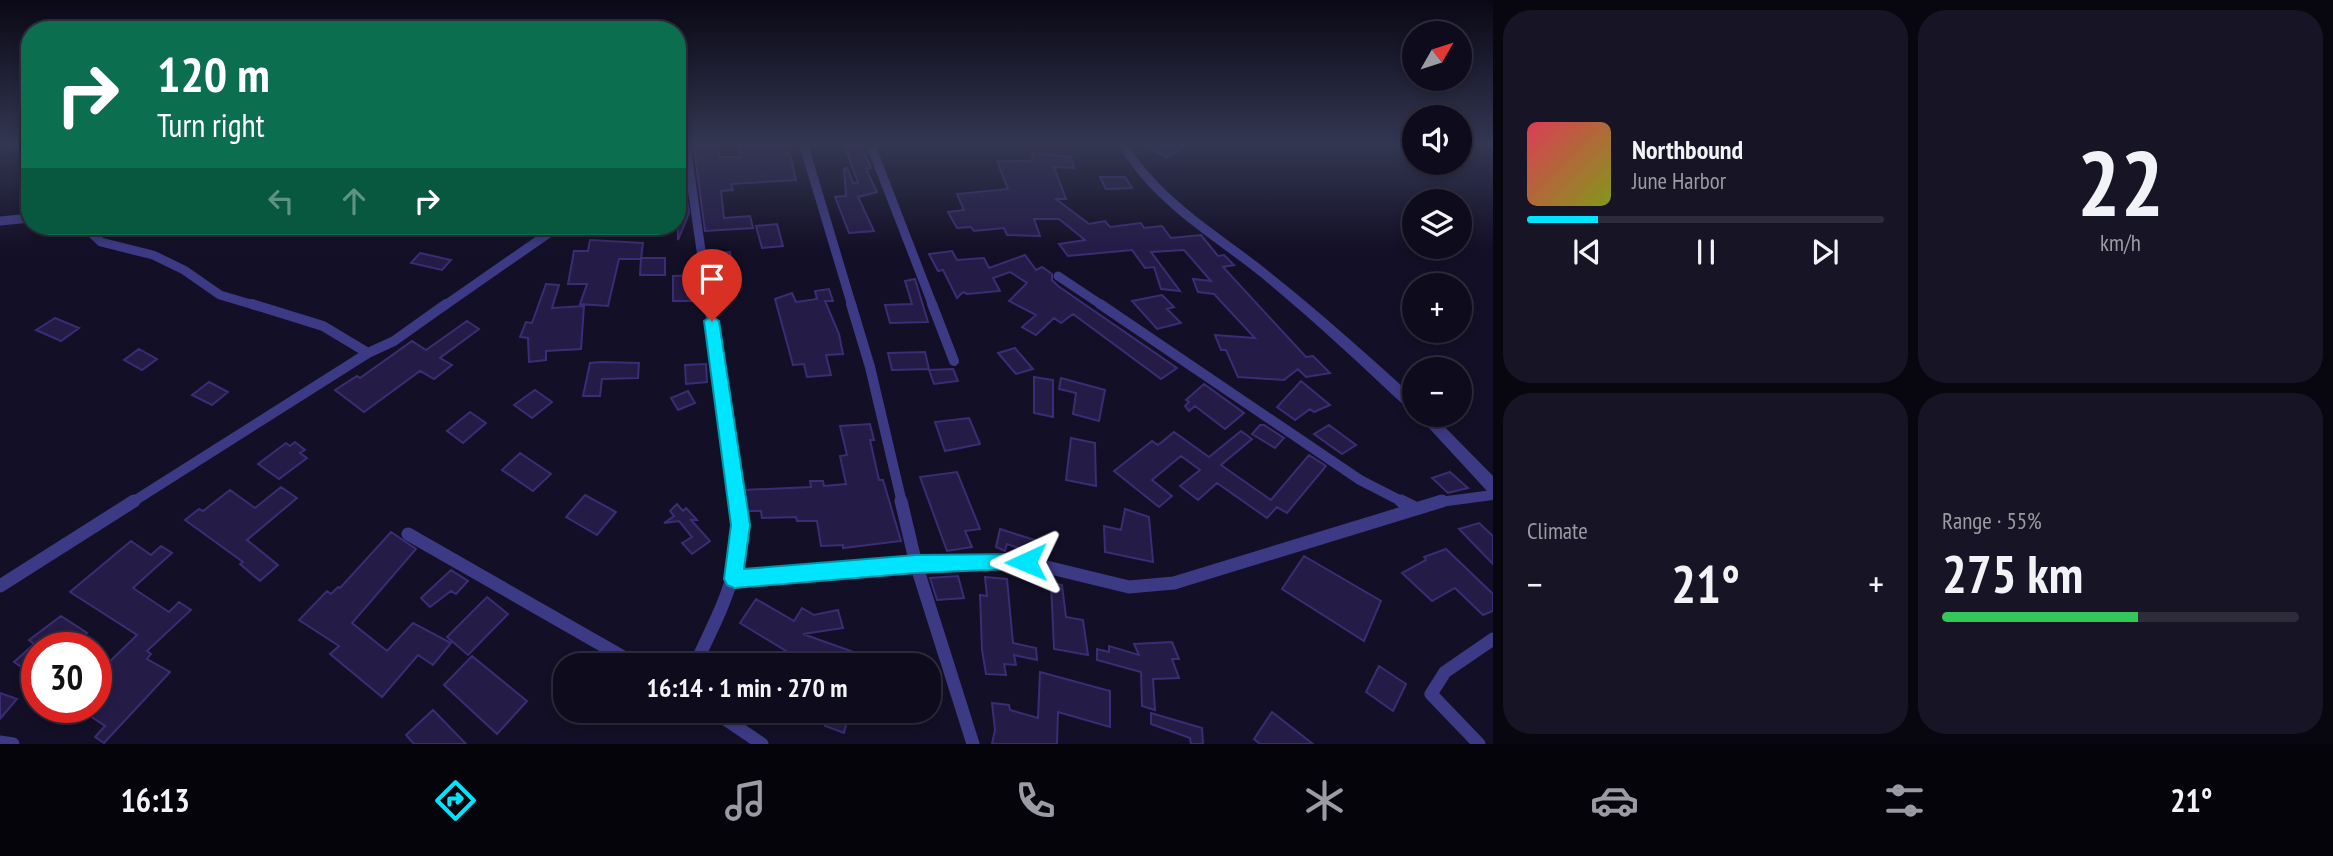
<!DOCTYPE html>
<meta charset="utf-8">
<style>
:root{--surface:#0e0b1c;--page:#171425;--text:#f1f3f6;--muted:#9b9ba3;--line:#2e2b3b;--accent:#00e5ff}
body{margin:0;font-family:"PT Sans Narrow",sans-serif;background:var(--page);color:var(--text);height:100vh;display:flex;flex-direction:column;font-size:26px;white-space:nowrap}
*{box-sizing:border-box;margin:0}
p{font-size:23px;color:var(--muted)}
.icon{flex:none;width:38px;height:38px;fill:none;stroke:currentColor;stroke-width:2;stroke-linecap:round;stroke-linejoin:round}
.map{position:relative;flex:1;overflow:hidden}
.details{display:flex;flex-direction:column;gap:10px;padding:10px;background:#08060f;width:840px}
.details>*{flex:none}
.top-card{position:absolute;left:21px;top:21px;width:665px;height:214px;border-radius:28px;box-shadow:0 4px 10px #0003,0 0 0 2px var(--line);background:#0b6e4f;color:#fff;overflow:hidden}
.needle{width:46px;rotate:51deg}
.fabs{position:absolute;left:1402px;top:21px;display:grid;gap:14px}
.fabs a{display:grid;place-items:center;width:70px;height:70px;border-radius:50%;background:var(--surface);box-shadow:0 4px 10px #0003,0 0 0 2px var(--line);font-size:35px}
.speed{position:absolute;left:21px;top:632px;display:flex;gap:14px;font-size:35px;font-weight:700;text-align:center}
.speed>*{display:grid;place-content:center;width:91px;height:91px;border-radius:50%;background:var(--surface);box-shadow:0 4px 10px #0003,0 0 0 2px var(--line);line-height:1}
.speed .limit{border:10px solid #d22;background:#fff;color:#111}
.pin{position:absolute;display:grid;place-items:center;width:60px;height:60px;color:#fff;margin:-72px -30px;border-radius:50% 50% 50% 0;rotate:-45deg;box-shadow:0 0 7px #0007}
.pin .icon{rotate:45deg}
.me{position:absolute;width:77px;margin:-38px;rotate:269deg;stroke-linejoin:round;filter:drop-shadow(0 0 5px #0008)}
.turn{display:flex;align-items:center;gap:24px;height:147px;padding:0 21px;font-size:32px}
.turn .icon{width:91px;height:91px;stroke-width:2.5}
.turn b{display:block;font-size:49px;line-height:60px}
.lanes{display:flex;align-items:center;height:66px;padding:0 21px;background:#0003;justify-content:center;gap:35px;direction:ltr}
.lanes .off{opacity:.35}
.big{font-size:52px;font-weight:700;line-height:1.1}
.details .widget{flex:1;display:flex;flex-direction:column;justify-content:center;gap:10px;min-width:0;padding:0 24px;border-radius:28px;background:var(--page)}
.details .dial{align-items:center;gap:0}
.dial b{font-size:91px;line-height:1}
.song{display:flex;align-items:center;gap:21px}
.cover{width:84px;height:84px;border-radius:10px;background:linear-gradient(135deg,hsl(350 70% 55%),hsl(70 70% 35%))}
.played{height:7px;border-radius:4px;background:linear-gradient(90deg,var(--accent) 20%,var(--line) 20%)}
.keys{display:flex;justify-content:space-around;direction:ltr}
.heat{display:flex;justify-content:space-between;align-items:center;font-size:38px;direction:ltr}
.charge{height:10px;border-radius:5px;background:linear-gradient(90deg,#34c759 55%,var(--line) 0)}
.details .tiles{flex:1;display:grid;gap:10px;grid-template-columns:repeat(2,1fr)}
.trip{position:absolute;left:553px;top:653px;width:388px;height:70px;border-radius:28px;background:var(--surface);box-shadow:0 4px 10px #0003,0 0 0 2px var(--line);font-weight:700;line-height:70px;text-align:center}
.tab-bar{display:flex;height:112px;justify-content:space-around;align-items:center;background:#06040b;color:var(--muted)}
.tab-bar .icon{width:49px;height:49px}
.tab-bar .current{color:var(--accent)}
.tab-bar b{font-size:32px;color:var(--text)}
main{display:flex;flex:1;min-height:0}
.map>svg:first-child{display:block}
.building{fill:#241b47;stroke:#3b2d73;stroke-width:2}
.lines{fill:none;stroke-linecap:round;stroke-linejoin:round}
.minor-far2{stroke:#3d3a85;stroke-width:9}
.minor-far1{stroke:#3d3a85;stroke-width:10}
.minor{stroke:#3d3a85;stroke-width:13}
.tertiary{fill:#3d3a85;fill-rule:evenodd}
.route{fill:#00e5ff;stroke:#0095a6;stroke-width:2}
</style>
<main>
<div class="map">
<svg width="1493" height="744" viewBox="0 0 1493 744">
<rect width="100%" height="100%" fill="#130f26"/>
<path class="building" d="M 718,146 L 719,157 L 741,157 L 739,146 L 784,146 L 786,154 L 790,154 L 796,180 L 731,184 L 733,190 L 721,191 L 724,218 L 750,216 L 753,228 L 705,231 L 694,148 Z
M 845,146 L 861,146 L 871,168 L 866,169 L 877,192 L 858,197 L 874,231 L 849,233 L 835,197 L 846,196 L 844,169 L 847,168 L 853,183 L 858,183 Z
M 1145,146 L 1186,146 L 1167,157 Z
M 1033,153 L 1071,157 L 1074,168 L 1054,167 L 1066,199 L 1056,199 L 1089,224 L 1105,221 L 1110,227 L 1141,223 L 1144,228 L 1162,226 L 1171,238 L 1201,235 L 1218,256 L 1224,255 L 1234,265 L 1223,267 L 1306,357 L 1313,356 L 1330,373 L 1306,377 L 1298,369 L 1284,380 L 1238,377 L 1226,350 L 1221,350 L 1215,335 L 1255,338 L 1214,294 L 1198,292 L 1193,279 L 1211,281 L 1184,250 L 1151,252 L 1180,291 L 1161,289 L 1154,267 L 1145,268 L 1132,250 L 1068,256 L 1059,244 L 1085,240 L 1059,219 L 1034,219 L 1040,236 L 1007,235 L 1004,228 L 974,231 L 971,227 L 957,228 L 948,212 L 964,210 L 957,194 L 1008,189 L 997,161 L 1032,161 Z
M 1100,177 L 1125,177 L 1132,188 L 1106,189 Z
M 685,188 L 689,213 L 678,240 L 677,189 Z
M 777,224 L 783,246 L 762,248 L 756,226 Z
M 590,240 L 643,243 L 641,259 L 619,259 L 608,306 L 580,304 L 587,284 L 568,284 L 574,251 L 588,251 Z
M 952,251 L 957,260 L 984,258 L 989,268 L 1025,255 L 1036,270 L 1042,267 L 1052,274 L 1052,280 L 1058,286 L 1177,368 L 1161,379 L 1073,314 L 1061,323 L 1054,318 L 1036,335 L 1022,327 L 1036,315 L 1009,301 L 1027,283 L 1010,272 L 993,278 L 1000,291 L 967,294 L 963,292 L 957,298 L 943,270 L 938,271 L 929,254 Z
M 730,252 L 732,264 L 713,265 L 710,254 Z
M 420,253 L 451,260 L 442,270 L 411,263 Z
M 641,258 L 665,258 L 665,275 L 640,275 Z
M 697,275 L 697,301 L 673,301 L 673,276 Z
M 915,279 L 928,322 L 890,323 L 885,305 L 912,304 L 905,281 Z
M 546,284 L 559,285 L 552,308 L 584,306 L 581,349 L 546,351 L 546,360 L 529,362 L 528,338 L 520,337 L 526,322 L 532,323 Z
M 829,289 L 833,301 L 825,301 L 839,334 L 843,354 L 826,355 L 831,375 L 807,377 L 804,364 L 793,365 L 775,299 L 792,293 L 796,302 L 817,299 L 815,291 Z
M 1162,295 L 1174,307 L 1167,309 L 1181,323 L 1157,329 L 1132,301 Z
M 55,318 L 79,328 L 61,341 L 36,330 Z
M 467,321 L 479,329 L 440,358 L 452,365 L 434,379 L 420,371 L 364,412 L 335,390 L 357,376 L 360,378 L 412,341 L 426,350 Z
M 1015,348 L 1033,369 L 1016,374 L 998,353 Z
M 139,349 L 157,359 L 142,370 L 124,360 Z
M 925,352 L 929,369 L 892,370 L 888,353 Z
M 602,362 L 639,363 L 638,378 L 602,379 L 600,396 L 583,396 L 590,363 Z
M 706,364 L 707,382 L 686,384 L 685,365 Z
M 953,369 L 958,381 L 934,384 L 929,370 Z
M 1034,377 L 1053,380 L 1053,417 L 1034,413 Z
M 1061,378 L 1105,390 L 1099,421 L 1073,414 L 1076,393 L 1059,389 Z
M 1301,381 L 1330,405 L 1314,412 L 1310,409 L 1295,420 L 1277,407 Z
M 209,382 L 228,392 L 212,405 L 192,395 Z
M 1204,384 L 1244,413 L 1225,429 L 1195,406 L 1189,411 L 1185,406 L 1189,402 L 1186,400 Z
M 535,390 L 552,402 L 532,418 L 514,405 Z
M 688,391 L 695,403 L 678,410 L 671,398 Z
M 470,412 L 486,423 L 463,443 L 447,431 Z
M 969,418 L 980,444 L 945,451 L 935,422 Z
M 870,424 L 874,440 L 870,440 L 879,480 L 883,480 L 901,541 L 843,548 L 843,545 L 821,546 L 817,521 L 797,521 L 796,517 L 762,518 L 761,511 L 747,511 L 743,490 L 811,487 L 810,481 L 823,481 L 824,486 L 846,484 L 840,456 L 847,455 L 840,426 Z
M 1260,425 L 1264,425 L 1284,438 L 1275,448 L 1252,434 Z
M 1329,425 L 1356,445 L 1342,454 L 1314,434 Z
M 1241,431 L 1252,439 L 1221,465 L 1271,500 L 1309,455 L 1326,466 L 1287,513 L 1277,507 L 1267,518 L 1217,483 L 1198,500 L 1180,486 L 1200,470 L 1181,456 L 1152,480 L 1172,496 L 1159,507 L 1114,471 L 1152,441 L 1158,445 L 1174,432 L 1209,457 Z
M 1071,438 L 1095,443 L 1096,486 L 1066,480 Z
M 295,442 L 305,450 L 300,453 L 307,458 L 279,479 L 258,464 L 286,443 L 290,446 Z
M 520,453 L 551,474 L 533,491 L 502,470 Z
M 957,472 L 980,529 L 965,531 L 972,547 L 947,551 L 920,477 Z
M 1450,472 L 1468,488 L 1448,493 L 1432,478 Z
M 281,487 L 297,498 L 247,540 L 278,565 L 260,581 L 240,564 L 243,562 L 185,520 L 199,509 L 203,511 L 230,490 L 255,508 Z
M 585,495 L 616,512 L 597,535 L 566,517 Z
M 677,504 L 683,511 L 686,508 L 697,520 L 691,520 L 710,541 L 692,554 L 682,543 L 692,537 L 679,521 L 664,523 L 674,516 L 670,511 Z
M 1125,509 L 1149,517 L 1153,562 L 1105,552 L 1104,526 L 1121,530 Z
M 1479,523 L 1493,536 L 1493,564 L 1459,529 Z
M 1000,529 L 1047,544 L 1044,557 L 1007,544 L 1005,551 L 996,547 Z
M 391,532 L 416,549 L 352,623 L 387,651 L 413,623 L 451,643 L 433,665 L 418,655 L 382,697 L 330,654 L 339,646 L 299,620 L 327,591 L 331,594 L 338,587 L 340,588 Z
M 131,541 L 151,555 L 161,546 L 172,553 L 133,588 L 169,612 L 179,602 L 191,610 L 147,651 L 151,654 L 147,659 L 170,672 L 104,743 L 95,737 L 105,726 L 77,707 L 96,707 L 96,675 L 137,635 L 70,592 Z
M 1446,549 L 1493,594 L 1493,611 L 1483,615 L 1455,588 L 1432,601 L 1402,573 L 1426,560 L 1424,557 Z
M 1304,556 L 1381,601 L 1364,641 L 1282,589 Z
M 451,570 L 468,581 L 456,594 L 451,591 L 430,607 L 421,598 Z
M 958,576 L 964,598 L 937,600 L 930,578 Z
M 985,577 L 1007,579 L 1013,643 L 1036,648 L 1037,660 L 1014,655 L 1016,665 L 1004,664 L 1006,675 L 986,674 L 982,650 L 980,595 L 987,596 Z
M 1051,583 L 1062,585 L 1066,617 L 1083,620 L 1088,655 L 1054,649 Z
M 487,597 L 508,614 L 468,655 L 447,637 Z
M 756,599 L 794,621 L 802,608 L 814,615 L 838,610 L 843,628 L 803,634 L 865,656 L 862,665 L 803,665 L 804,662 L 740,623 Z
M 61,616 L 87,633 L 71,648 L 37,646 L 37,678 L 14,662 L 34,644 L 29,640 Z
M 1172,642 L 1179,659 L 1172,659 L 1179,678 L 1153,679 L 1155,710 L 1142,706 L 1141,672 L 1097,660 L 1097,649 L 1109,652 L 1109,646 L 1139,655 L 1134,644 Z
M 472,656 L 527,701 L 497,734 L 444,685 Z
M 1379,666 L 1406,684 L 1393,711 L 1366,692 Z
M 1040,672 L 1110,691 L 1110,727 L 1058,712 L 1057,744 L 992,744 L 995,730 L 992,703 L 1009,705 L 1010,710 L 1038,718 Z
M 0,693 L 17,699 L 0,719 Z
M 433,710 L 466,744 L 414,744 L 406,735 Z
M 805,710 L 850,710 L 844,733 L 825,726 L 827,721 Z
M 1272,712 L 1313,744 L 1260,744 L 1254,739 Z
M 1151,713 L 1202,728 L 1203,744 L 1191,744 L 1190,738 L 1151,724 Z"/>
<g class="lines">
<path class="minor-far2" d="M 686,146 L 709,306
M 804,146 L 852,306
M 871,146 L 933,306
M 0,221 L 30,218
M 84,226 L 101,242 L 153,255 L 184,270 L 220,295 L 257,306
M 1058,276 L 1103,306
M 444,306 L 559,226"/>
<path class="minor-far1" d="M 252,304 L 323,326 L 368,353
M 709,304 L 737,503
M 851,304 L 870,367 L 902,503
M 932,304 L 954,361
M 1100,304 L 1360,480 L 1405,503
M 131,503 L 368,353 L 394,341 L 446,304
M 1432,503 L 1493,495"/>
<path class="minor" d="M 901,501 L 916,564 L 973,744
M 1401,501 L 1415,508
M 408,534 L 637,665
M 734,579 L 916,564 L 1026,562 L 1129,587 L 1174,583 L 1442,501
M 0,586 L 134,501
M 695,665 C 722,606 746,568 737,501
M 712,710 L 762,744
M 0,742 L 13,744
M 1479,744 L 1431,694 L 1445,672 L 1493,639"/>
<path class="tertiary" d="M 1119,146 L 1129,146 C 1165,202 1222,233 1272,274 C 1321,313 1368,355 1414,397 L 1414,412 L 1409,410 C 1361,365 1313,320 1262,278 C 1211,237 1152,204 1119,146 Z
M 1417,415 L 1433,415 L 1493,476 L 1493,493 L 1487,491 Z"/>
</g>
<linearGradient id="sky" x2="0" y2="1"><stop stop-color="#0a0815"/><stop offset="0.58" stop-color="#333752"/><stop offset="1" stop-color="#333752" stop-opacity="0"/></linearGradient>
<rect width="1493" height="250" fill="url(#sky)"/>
<path class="route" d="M 712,316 L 719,321 L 750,525 L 744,569 L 916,555 L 1026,554 L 1033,556 L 1035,562 L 1033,568 L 916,573 L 734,588 L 727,585 L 724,579 L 731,525 L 704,321 Z"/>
</svg>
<div class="fabs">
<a><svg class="needle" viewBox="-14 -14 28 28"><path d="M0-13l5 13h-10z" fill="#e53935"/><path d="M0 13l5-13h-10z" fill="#9b9ba3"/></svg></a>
<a><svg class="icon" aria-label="sound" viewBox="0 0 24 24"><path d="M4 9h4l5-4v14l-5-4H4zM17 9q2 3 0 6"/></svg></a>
<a><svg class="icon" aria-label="layers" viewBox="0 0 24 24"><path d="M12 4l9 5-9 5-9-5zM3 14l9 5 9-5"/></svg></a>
<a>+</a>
<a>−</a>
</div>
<div class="speed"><div class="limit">30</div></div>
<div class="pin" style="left:712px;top:321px;background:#d93025"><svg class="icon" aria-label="arrive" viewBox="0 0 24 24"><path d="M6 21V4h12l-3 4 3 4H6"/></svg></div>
<svg class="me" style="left:1026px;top:562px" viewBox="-20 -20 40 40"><path d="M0-17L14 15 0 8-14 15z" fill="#00e5ff" stroke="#fff" stroke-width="4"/></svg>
<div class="trip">16:14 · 1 min · 270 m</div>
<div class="top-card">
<div class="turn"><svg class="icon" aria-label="right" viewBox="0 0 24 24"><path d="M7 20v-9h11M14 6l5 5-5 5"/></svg><div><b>120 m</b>Turn right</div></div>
<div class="lanes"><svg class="icon off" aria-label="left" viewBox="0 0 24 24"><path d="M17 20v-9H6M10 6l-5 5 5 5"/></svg><svg class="icon off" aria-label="ahead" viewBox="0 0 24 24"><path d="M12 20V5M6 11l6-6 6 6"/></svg><svg class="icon" aria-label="right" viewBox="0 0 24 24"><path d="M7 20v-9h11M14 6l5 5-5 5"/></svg></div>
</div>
</div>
<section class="details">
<div class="tiles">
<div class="widget">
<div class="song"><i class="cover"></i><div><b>Northbound</b><p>June Harbor</p></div></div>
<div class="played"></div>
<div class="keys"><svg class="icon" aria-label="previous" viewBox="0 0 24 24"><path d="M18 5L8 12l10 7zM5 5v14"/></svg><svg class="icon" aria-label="pause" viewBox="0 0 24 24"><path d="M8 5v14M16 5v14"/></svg><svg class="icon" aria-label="next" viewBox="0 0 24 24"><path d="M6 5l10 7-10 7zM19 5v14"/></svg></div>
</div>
<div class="widget dial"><b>22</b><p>km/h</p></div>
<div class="widget"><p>Climate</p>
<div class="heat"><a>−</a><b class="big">21°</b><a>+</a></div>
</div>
<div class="widget"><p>Range · 55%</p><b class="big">275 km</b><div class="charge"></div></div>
</div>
</section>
</main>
<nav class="tab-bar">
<b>16:13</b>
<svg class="icon current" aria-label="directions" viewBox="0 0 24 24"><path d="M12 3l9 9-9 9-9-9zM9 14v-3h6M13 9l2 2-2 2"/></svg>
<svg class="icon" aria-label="music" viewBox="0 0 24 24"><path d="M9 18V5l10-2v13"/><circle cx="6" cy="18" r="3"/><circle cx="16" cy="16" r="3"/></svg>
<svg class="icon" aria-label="phone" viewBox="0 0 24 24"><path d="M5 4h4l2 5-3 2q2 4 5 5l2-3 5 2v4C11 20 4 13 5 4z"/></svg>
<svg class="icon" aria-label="climate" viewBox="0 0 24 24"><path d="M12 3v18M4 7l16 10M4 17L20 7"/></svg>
<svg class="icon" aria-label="car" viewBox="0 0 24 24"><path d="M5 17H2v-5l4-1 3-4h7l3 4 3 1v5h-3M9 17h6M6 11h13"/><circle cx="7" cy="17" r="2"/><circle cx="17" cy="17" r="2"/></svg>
<svg class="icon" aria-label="filters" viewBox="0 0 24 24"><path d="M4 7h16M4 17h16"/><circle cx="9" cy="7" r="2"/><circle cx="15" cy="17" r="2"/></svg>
<b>21°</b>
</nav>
